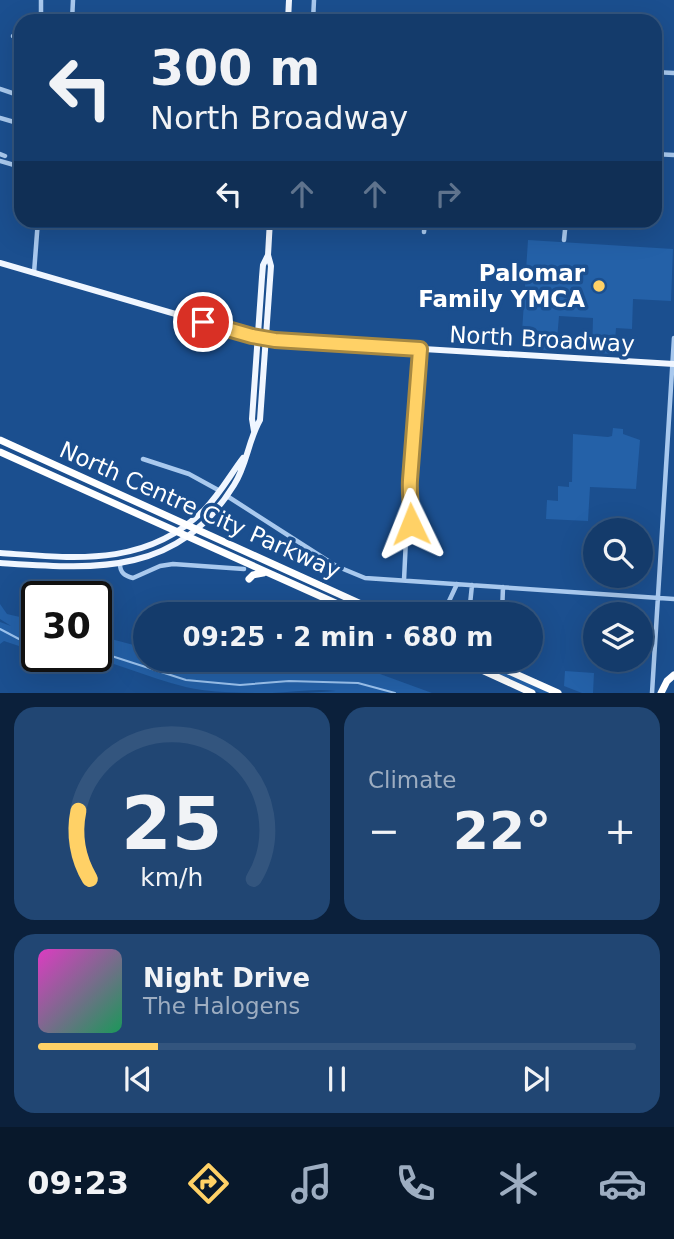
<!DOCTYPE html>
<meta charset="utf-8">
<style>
:root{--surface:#143b6b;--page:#214673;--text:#f1f3f6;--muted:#9dadc1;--line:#33557e;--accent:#ffd166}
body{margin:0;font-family:"DejaVu Sans",sans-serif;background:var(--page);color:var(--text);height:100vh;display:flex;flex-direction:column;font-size:26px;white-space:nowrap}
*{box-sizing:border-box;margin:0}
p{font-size:23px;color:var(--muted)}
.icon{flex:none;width:38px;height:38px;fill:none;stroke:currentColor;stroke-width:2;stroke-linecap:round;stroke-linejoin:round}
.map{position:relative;height:693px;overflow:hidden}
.side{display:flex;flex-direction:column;gap:14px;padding:14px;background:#0b203b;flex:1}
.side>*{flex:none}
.hud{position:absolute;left:14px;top:14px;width:648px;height:214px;border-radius:21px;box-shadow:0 7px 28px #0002,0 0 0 2px var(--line);background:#143b6b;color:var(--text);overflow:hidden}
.controls{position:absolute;left:583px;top:518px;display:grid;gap:14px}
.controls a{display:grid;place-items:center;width:70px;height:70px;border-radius:50%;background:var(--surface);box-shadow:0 7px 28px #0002,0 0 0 2px var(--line);font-size:35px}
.speed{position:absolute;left:21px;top:581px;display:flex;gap:14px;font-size:35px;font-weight:700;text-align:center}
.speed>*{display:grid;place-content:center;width:91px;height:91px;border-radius:50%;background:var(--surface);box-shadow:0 7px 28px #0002,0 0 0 2px var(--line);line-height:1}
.speed .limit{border:4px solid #111;border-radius:10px;background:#fff;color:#111}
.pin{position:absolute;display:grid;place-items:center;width:60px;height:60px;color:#fff;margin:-30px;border:4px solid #fff;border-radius:50%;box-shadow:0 2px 7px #0007}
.me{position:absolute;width:77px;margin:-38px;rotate:358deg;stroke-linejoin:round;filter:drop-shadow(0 0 5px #0008)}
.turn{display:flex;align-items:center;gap:24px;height:147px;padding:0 21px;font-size:32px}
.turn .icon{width:91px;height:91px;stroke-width:2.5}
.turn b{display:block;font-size:49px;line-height:60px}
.lanes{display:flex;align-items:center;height:66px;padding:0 21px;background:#0003;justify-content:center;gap:35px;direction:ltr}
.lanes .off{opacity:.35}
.big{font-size:52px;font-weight:600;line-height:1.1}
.side .widget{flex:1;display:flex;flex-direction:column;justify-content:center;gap:10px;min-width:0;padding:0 24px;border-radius:21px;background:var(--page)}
.side .dial{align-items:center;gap:0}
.dial svg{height:182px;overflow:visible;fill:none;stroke:var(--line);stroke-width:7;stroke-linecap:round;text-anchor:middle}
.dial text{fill:var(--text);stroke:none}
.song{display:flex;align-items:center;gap:21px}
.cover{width:84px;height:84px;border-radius:10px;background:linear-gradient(135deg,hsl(310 70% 55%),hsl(150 70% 35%))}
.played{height:7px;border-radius:4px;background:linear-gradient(90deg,var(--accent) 20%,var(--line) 20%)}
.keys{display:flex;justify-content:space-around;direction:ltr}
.heat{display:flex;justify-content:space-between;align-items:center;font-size:38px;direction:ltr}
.side .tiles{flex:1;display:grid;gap:14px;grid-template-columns:1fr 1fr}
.widget:last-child{grid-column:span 2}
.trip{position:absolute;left:133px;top:602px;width:410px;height:70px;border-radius:35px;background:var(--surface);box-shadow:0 7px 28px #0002,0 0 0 2px var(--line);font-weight:600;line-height:70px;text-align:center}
.tab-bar{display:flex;height:112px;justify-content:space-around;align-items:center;background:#08182b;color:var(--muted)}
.tab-bar .icon{width:49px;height:49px}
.tab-bar .on{color:var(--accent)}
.tab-bar b{font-size:32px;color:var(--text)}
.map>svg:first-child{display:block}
.green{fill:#2461a8}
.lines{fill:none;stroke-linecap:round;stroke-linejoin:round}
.stream{stroke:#9cc4f0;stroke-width:2}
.minor{stroke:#a9c9ee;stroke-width:4.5}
.major{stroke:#f0f6ff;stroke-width:6}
.highway{stroke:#fff;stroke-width:7}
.route-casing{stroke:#a68842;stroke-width:18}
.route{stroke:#ffd166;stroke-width:12}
.poi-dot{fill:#ffd166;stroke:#1b4f8f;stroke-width:2.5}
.labels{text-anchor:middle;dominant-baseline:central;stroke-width:7;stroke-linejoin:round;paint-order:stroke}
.poi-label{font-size:23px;font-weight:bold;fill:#fff;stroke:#1b4f8f;text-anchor:end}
.street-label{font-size:23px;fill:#fff;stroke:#1b4f8f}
</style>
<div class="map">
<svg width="674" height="693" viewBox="0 0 674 693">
<rect width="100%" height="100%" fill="#1b4f8f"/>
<path class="green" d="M 528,240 L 673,249 L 671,301 L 633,299 L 632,329 L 616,328 L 614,354 L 592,353 L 593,318 L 559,316 L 556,351 L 521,348 Z
M 613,428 L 623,429 L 623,434 L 640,440 L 636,489 L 590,487 L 588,521 L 546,519 L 547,500 L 558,501 L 558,486 L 569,487 L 569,482 L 572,482 L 573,434 L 608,437 L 612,436 Z
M 0,604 L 7,614 L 37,621 L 37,652 L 4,641 L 0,644 L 0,622 L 11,626 L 0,619 Z
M 96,635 L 145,648 L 145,660 L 184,660 L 244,665 L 361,667 L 432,693 L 307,693 L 336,691 C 315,688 294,692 272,693 C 249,693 225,693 202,690 C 161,684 124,664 83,656 L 96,656 Z
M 465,660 L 484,663 L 550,693 L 540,693 Z
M 565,671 L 594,673 L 593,693 L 582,693 L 564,686 Z"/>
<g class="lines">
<path class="stream" d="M 0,629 L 19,639 L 37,642
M 96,651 L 186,680 L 240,685 L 289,681 L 358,683 L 395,693"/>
<path class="minor" d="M 41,21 L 41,0
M 72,21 L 73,0
M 182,21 L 182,17
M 219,21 L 219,16
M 313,21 L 314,0
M 426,21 L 426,19
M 13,36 L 21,37
M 654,72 L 674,73
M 0,89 L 21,96
M 0,118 L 21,124
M 0,154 L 5,156
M 654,154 L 674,155
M 0,161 L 21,167
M 593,220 L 633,223 L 633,220
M 424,232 L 425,220
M 564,240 L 566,220
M 34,273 L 38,220
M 143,459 L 189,474 L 220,491
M 227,496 L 336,566 L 365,578 L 674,599
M 120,564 C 120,573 125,576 133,578 L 160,566 L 173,564 L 244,569
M 404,580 L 406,539 L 411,524 L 413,505 L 410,483 L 413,462 L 420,349
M 443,614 L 457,584
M 469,614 L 472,585
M 502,614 L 503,587
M 422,671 L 425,660
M 652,693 L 674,338"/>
<path class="major" d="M 288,21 L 289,0
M 0,263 L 251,336 L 275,340 L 674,364
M 254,431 L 252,419 L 262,277 L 263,265 L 268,255 L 270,220
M 0,553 C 74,558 146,568 204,510 C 220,494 230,475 243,458
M 0,563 C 94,569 177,577 234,485 C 247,465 248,441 260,420 L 271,266 L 268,255"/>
<path class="highway" d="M 0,440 L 383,614
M 0,452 L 360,614
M 249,579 L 253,575 L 263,573
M 460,660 L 532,693
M 484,660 L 558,693
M 661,693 L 667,681 L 674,675"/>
</g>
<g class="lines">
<defs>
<path id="route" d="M 203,322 L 252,336 L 275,340 L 420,349 C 417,393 413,437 410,480 C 409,495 412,509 411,524"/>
</defs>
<use href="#route" class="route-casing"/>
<use href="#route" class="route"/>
</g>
<circle class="poi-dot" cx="599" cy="286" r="7"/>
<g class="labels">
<g class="poi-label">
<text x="585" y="273">Palomar<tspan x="585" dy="26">Family YMCA</tspan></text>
</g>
<g class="street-label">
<text transform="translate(542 339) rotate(3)">North Broadway</text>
<text transform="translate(200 510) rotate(24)">North Centre City Parkway</text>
</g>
</g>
</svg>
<div class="controls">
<a><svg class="icon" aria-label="search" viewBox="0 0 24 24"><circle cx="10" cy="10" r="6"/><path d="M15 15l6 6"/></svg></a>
<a><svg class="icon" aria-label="layers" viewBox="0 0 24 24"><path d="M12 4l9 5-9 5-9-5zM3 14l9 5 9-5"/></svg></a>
</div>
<div class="speed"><div class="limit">30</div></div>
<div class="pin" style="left:203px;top:322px;background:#d93025"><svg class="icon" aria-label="arrive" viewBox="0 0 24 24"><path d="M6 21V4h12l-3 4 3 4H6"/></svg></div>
<svg class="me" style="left:411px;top:524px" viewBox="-20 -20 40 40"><path d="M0-17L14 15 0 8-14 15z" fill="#ffd166" stroke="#fff" stroke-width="4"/></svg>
<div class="trip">09:25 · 2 min · 680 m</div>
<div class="hud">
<div class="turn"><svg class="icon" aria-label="left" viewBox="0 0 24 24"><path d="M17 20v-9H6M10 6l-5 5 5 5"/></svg><div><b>300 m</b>North Broadway</div></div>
<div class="lanes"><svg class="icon" aria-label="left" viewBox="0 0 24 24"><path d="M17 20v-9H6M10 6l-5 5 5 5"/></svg><svg class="icon off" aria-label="ahead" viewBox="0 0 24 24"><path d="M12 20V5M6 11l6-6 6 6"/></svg><svg class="icon off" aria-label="ahead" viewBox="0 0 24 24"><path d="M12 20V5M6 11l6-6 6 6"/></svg><svg class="icon off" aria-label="right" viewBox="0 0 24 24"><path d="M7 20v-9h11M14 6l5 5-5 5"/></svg></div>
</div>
</div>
<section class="side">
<div class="tiles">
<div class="widget dial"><svg viewBox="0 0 100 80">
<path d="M14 69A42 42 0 1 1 86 69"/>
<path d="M14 69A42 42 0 0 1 9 39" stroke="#ffd166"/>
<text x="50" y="56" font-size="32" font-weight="700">25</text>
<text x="50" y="72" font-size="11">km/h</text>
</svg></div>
<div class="widget"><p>Climate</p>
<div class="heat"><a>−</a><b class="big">22°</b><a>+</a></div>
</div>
<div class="widget">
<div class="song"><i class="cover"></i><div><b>Night Drive</b><p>The Halogens</p></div></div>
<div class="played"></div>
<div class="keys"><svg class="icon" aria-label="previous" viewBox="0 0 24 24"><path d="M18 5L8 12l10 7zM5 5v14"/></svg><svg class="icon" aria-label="pause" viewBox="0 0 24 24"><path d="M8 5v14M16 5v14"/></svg><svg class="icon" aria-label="next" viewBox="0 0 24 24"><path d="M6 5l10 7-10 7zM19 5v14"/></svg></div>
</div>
</div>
</section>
<nav class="tab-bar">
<b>09:23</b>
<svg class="icon on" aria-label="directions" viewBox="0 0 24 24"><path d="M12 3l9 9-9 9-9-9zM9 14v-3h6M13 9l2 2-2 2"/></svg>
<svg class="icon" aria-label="music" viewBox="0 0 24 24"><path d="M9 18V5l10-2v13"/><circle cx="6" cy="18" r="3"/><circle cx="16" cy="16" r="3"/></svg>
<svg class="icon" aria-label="phone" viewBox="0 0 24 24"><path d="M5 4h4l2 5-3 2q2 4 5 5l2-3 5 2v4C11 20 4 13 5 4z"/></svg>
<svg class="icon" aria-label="climate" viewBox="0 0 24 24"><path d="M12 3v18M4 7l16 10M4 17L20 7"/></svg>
<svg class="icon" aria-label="car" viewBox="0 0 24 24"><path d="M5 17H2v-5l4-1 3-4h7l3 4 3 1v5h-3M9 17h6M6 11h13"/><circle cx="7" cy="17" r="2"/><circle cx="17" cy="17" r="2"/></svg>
</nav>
